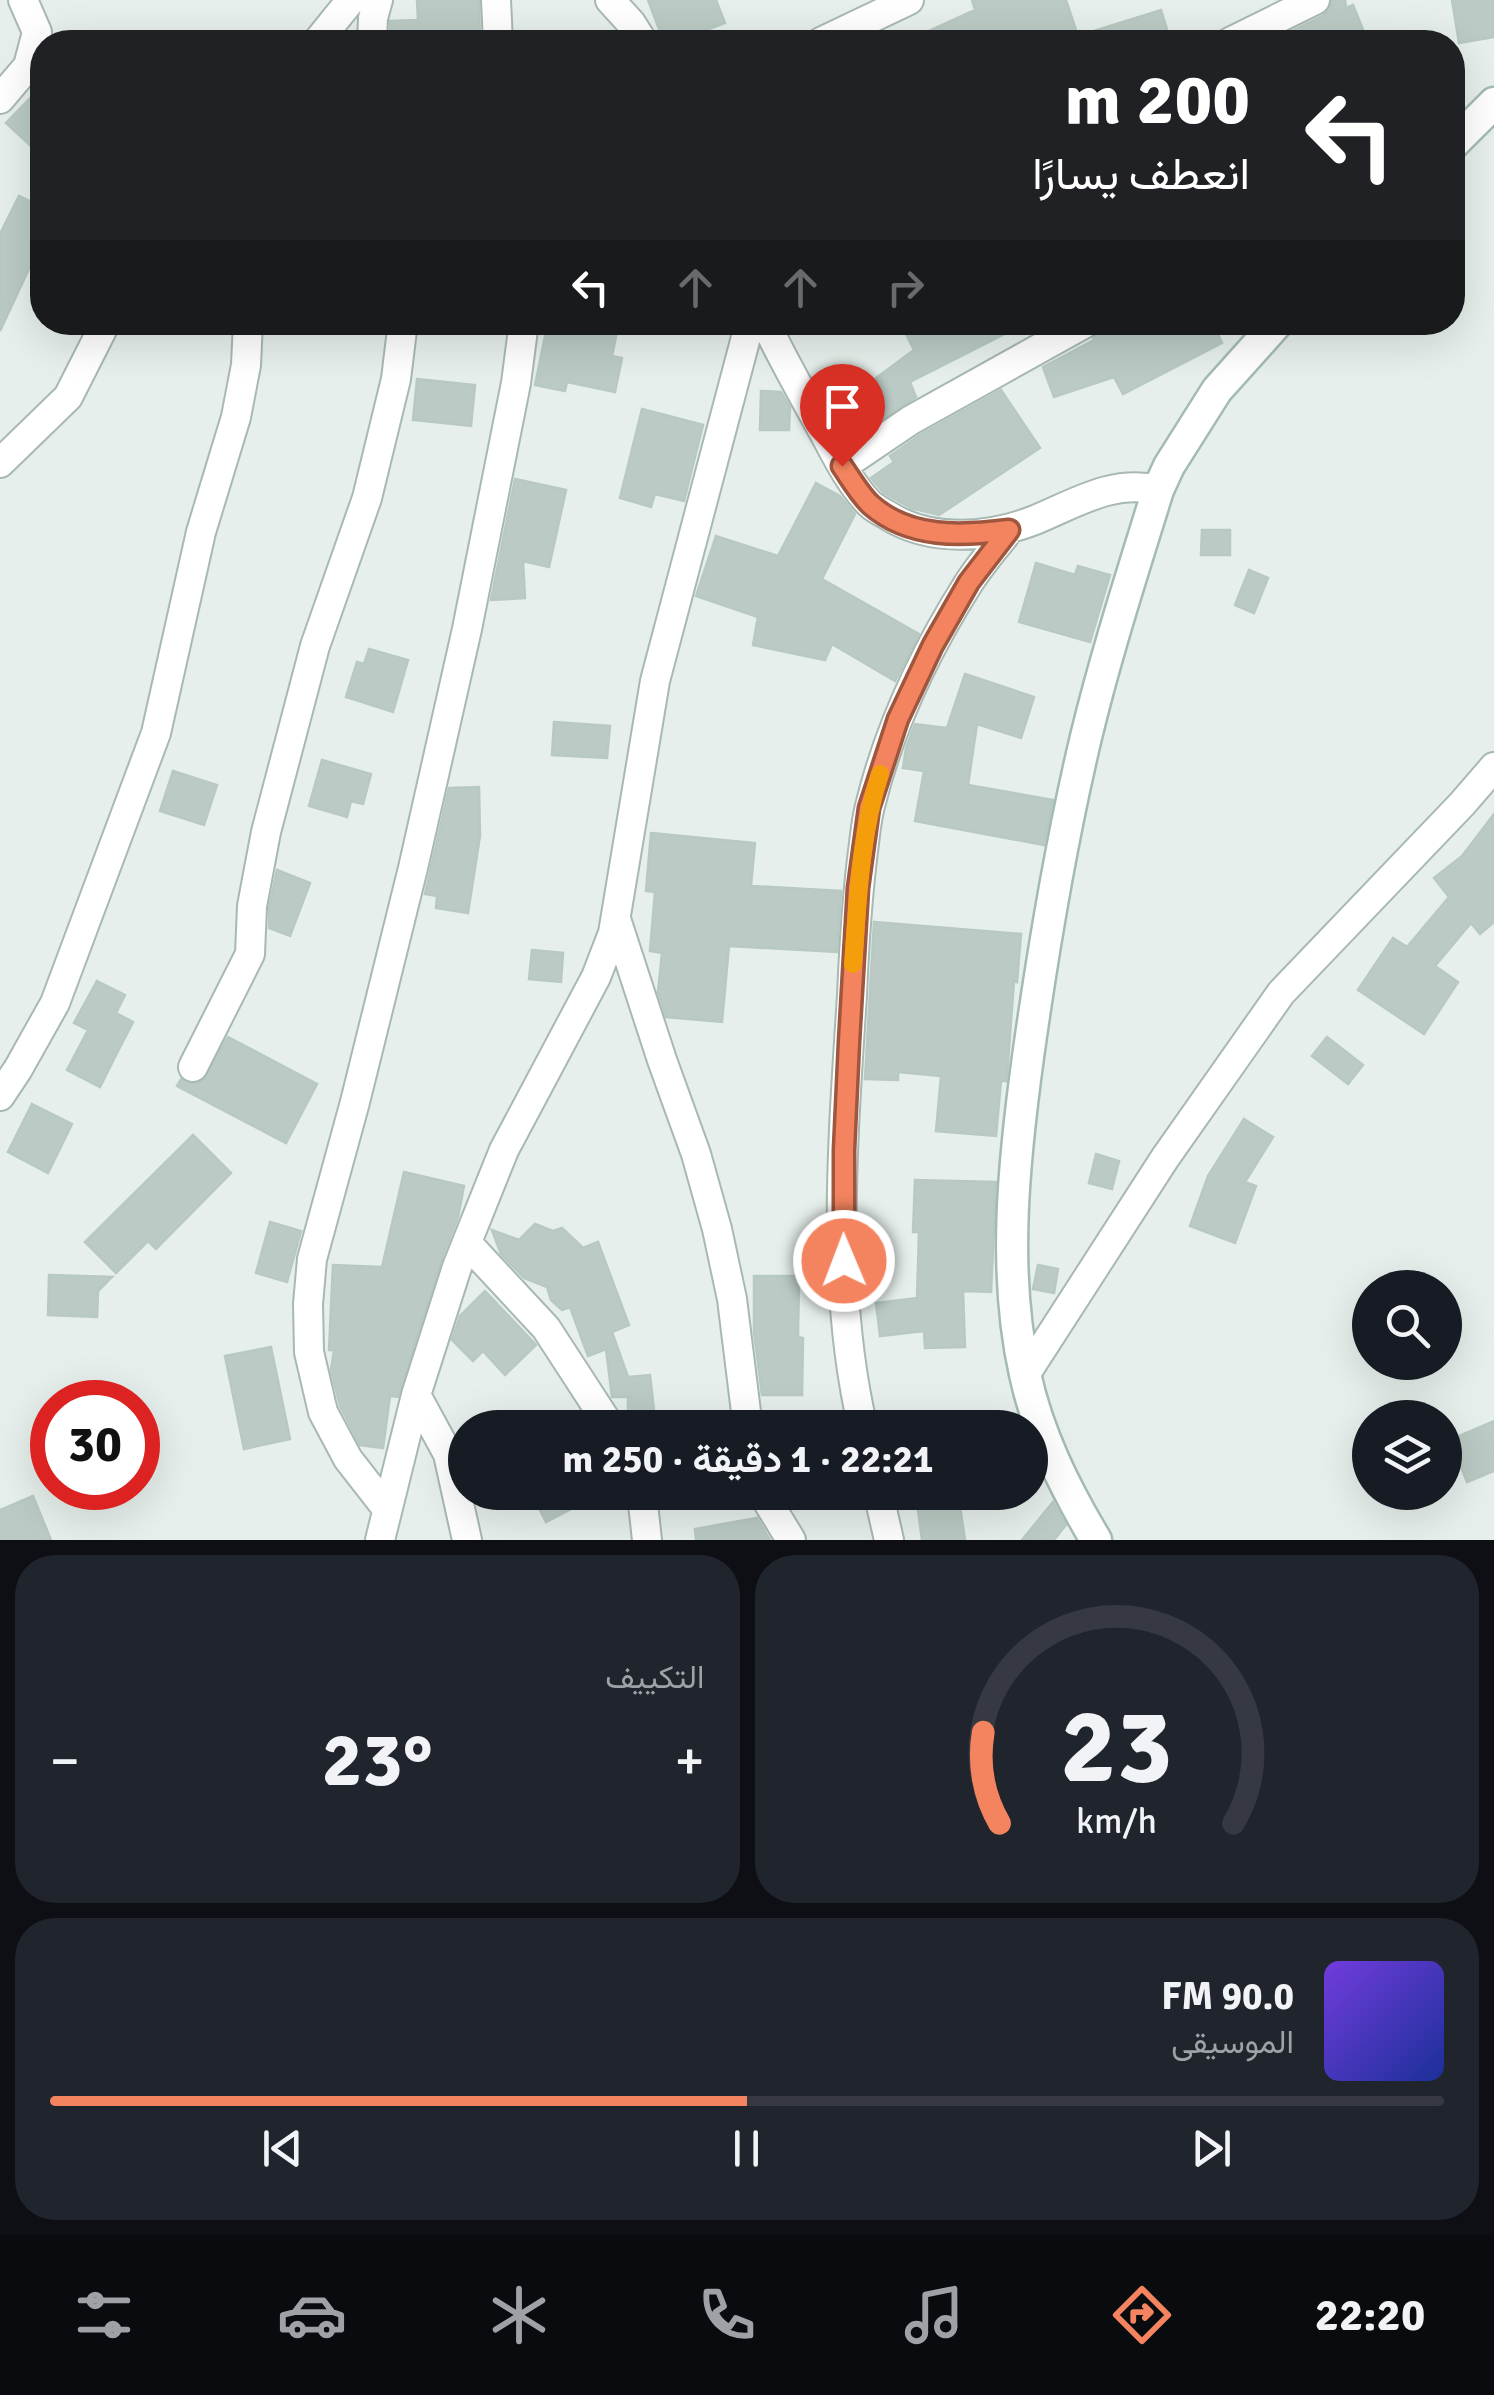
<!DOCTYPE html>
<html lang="ar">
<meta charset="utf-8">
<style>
:root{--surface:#171b24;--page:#20242c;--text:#f1f3f6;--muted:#9ea1a6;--line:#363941;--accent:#f4845f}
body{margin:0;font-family:Signika,Vazirmatn,sans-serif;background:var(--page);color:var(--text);direction:rtl;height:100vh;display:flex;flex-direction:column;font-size:38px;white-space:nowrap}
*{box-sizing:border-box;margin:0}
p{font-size:32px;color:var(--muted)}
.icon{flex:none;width:55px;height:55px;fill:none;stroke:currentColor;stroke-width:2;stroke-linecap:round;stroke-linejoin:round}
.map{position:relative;height:1540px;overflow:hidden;direction:ltr}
.sheet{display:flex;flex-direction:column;gap:15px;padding:15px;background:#0d0f14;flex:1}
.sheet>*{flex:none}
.hud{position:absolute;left:30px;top:30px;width:1435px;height:305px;border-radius:40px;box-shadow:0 10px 40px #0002;direction:rtl;background:#202124;color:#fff;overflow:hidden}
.tools{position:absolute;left:1352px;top:1270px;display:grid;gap:20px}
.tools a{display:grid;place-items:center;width:110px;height:110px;border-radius:50%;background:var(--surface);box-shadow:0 10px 40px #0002;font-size:50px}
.speed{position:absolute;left:30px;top:1380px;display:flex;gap:20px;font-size:50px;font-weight:700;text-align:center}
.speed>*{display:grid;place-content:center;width:130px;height:130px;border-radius:50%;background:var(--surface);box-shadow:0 10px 40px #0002;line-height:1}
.speed .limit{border:15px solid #d22;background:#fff;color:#111}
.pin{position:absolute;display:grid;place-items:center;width:85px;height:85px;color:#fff;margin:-102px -42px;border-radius:50% 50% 50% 0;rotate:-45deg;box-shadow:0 0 10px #0007}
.pin .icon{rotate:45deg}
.me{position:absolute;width:110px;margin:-55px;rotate:359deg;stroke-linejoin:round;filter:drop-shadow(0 0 8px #0008)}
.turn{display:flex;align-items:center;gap:35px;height:210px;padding:0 50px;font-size:45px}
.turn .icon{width:130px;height:130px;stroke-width:2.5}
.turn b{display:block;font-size:70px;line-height:85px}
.lanes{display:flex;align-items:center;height:95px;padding:0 50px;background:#0003;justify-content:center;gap:50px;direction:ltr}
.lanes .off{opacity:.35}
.big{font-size:75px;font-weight:700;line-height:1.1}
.sheet .tile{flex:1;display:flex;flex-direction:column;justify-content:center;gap:15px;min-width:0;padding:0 35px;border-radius:40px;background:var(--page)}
.sheet .dial{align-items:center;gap:0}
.dial svg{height:260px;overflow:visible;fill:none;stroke:var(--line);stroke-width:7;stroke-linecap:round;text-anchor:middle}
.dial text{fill:var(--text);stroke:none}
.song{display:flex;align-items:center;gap:30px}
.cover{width:120px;height:120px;border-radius:15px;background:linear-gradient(135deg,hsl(260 70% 55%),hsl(230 70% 35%))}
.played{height:10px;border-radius:5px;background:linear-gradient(90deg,var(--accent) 50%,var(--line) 50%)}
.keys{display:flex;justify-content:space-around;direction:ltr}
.heat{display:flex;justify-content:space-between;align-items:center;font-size:55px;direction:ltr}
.sheet .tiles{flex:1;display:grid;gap:15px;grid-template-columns:1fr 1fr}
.tile:last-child{grid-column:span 2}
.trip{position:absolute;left:448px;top:1410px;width:600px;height:100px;border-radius:50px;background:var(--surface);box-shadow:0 10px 40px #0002;font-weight:700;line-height:100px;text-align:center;direction:rtl}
.menu{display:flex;height:160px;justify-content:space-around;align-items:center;background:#090b0e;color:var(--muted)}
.menu .icon{width:70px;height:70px}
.menu .active{color:var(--accent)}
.menu b{font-size:45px;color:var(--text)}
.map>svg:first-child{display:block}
.building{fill:#bbcac4;stroke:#b8c9c2;stroke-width:2.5}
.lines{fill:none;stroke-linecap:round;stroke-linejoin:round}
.street-casing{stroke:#a8b8b2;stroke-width:32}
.secondary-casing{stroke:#a4bbb3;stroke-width:35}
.street{stroke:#fff;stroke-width:28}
.secondary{stroke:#fff;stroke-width:30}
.route-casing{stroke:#9f563e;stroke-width:25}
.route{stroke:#f4845f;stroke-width:18}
.slow{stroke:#f59e0b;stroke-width:18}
</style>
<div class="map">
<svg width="1494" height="1540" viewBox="0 0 1494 1540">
<rect width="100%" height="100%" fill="#e6efeb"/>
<path class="building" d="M 417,0 L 479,0 L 480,42 L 390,42 L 390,21 L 418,20 Z
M 648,0 L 716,0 L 725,23 L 674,42 L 664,42 Z
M 972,0 L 1066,0 L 1078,36 L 1161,10 L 1171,42 L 905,42 L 975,10 Z
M 1332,0 L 1345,0 L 1346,8 L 1353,5 L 1368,42 L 1279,42 L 1278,38 L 1324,15 L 1330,9 Z
M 1452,0 L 1494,0 L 1494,37 L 1459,43 Z
M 42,86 L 42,136 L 32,147 L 6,123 Z
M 19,196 L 42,207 L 42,241 L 0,331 L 0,234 Z
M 548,322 L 619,322 L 612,356 L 622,358 L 615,392 L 567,382 L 565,391 L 535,385 Z
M 900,322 L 1028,322 L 910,382 L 916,397 L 860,434 L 850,420 L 883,396 L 872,381 L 914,350 Z
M 1104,322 L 1213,323 L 1222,343 L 1123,394 L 1114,377 L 1054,397 L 1043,367 L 1094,340 L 1093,338 L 1102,330 Z
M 417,379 L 475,385 L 471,426 L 413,420 Z
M 1001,390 L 1040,448 L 939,515 L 911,508 L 884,493 L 876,484 L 871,478 L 894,462 L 890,456 L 920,435 Z
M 761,391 L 781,392 L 790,407 L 789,430 L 760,430 Z
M 642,409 L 703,425 L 684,501 L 655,494 L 651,507 L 620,498 Z
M 515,479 L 566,490 L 549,567 L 523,561 L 525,598 L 491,600 Z
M 816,483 L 840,496 L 855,514 L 822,579 L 919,634 L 895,681 L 832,644 L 825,660 L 753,645 L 758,617 L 696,596 L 716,536 L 778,556 Z
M 1202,530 L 1230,530 L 1230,555 L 1201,555 Z
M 1036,563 L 1075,575 L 1078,566 L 1110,575 L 1090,642 L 1019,622 Z
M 1249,570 L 1268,578 L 1254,613 L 1235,605 Z
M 369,649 L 408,660 L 393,712 L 346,697 L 357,662 L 364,664 Z
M 965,674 L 1034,697 L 1021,738 L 977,724 L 968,785 L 1053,800 L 1044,845 L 915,821 L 924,771 L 903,768 L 906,748 L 915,724 L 947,728 Z
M 554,722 L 610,726 L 607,758 L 552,755 Z
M 322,760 L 371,774 L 363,804 L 351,801 L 347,817 L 309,806 Z
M 173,771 L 217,785 L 204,825 L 160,811 Z
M 479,787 L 480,836 L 468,913 L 436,908 L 437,896 L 425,894 L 449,788 Z
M 1494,814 L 1494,922 L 1480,934 L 1471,923 L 1435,966 L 1458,982 L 1424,1034 L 1358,990 L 1393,938 L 1407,947 L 1449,897 L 1434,878 L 1462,856 Z
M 651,833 L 755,843 L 751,886 L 841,891 L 837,952 L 729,946 L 722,1022 L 666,1017 L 658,992 L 662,953 L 650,951 L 655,892 L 646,891 Z
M 277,870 L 310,883 L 290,936 L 269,928 L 269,908 Z
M 874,922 L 1021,934 L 1017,982 L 1014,981 L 1007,1075 L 1006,1081 L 1001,1081 L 996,1136 L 936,1131 L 941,1076 L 898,1072 L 898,1080 L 865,1079 Z
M 532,950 L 563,953 L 561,982 L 529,979 Z
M 97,981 L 125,995 L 116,1013 L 133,1022 L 116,1055 L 112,1053 L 116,1055 L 100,1087 L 67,1070 L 88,1030 L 74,1023 Z
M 228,1037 L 317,1084 L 286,1143 L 177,1086 L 181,1079 L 193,1084 L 203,1081 Z
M 1327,1037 L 1363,1065 L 1348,1084 L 1312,1056 Z
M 32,1104 L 72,1124 L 48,1173 L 8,1152 Z
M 1244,1119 L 1273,1137 L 1245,1182 L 1256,1186 L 1235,1243 L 1190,1226 L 1208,1176 Z
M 193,1135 L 231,1173 L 156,1249 L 148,1241 L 116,1273 L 85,1242 Z
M 1096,1154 L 1119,1161 L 1112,1189 L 1089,1183 Z
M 404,1172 L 464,1186 L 458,1217 L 446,1248 L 444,1248 L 445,1249 L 398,1397 L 390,1396 L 383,1448 L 360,1445 L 340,1406 L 331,1370 L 334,1350 L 329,1350 L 333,1265 L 382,1267 Z
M 915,1180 L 996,1182 L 991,1292 L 963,1291 L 965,1347 L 925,1348 L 924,1331 L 880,1336 L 876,1303 L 917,1298 L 919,1232 L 913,1232 Z
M 270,1222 L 301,1231 L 287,1282 L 256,1273 Z
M 535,1224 L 553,1231 L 562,1228 L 583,1248 L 598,1242 L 629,1325 L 612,1332 L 628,1377 L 650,1375 L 656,1428 L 628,1428 L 628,1397 L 612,1397 L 606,1349 L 588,1356 L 570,1307 L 562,1310 L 551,1300 L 547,1287 L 524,1278 L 501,1254 L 492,1230 L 519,1240 Z
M 1038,1265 L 1058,1269 L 1054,1293 L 1033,1289 Z
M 49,1275 L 112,1277 L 98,1291 L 97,1317 L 48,1315 Z
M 754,1276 L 799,1276 L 798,1337 L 803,1338 L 802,1395 L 762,1395 L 754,1332 Z
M 485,1291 L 536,1345 L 505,1375 L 483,1351 L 473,1361 L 452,1340 L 460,1316 Z
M 271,1347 L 290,1439 L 244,1449 L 225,1356 Z
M 1494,1421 L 1494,1471 L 1467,1482 L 1450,1440 Z
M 531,1492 L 604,1492 L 546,1522 Z
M 937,1492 L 938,1504 L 959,1500 L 965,1540 L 922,1540 L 916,1495 Z
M 33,1496 L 51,1540 L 0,1540 L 0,1510 Z
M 1053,1502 L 1066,1525 L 1054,1540 L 1022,1540 Z
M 757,1518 L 770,1540 L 696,1540 L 695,1529 Z"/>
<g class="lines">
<defs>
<path id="street" d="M 496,0 L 498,42
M 610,0 L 631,23 L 643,42
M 317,42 L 351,0
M 372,42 L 373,18 L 378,0
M 821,42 L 909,0
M 1230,42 L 1315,0
M 0,99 L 28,66 L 37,32 L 23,0
M 765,322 C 783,360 803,395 823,431 C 836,455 849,482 868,502 C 873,508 881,511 887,515 C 931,543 989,538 1035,520 C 1076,503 1113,479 1158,490
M 0,463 L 68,397 L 106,322
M 843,466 L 911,420 L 1087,322
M 616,919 L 662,1060 L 696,1154 L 717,1229 L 732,1299 L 748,1428
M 193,1067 L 250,954 L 252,906 L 266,832 L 315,646 L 367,498 L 396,379 L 403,322
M 0,1096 L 18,1069 L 55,1003 L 156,733 L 201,532 L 236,417 L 246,365 L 248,322
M 467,1243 L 546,1328 L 611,1428
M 1025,1375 L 1165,1158 L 1281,993 L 1462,804 L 1494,767
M 416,1395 L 448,1454 L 467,1540
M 863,1428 C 830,1288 843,1138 852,995 C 854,947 857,899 863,851 C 865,837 866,821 870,806 C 889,728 925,652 968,584 C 980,565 995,548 1009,530
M 639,1492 L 643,1504 L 647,1540
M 764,1492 L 769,1504 L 791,1540
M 878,1492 L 889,1540
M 387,1509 L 348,1459 L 323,1412 L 309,1352 L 308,1304 L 312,1259 L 355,1102 L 413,868 L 467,629 L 516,383 L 524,322
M 380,1540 L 416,1395 L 457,1267 L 504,1150 L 596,977 L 613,933 L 655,681 L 750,322"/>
<path id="secondary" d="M 1452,145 L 1494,103
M 1096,1540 C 1065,1488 1038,1434 1025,1374 C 1002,1272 1014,1159 1028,1057 C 1043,950 1061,842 1086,737 C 1106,654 1133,571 1158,490 L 1169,466 L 1217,390 L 1278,322"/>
</defs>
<use href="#street" class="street-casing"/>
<use href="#secondary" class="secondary-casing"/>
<use href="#street" class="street"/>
<use href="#secondary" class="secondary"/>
</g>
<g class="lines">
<defs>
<path id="route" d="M 842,466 C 851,479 860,495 871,505 C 910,539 962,536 1009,530 L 969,582 L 933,645 L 898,719 L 869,808 L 858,888 L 849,1042 L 844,1150 L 844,1261"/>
</defs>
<use href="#route" class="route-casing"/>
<use href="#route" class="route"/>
<path class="slow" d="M 853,964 C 858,900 860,835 880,774"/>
</g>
</svg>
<div class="tools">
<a><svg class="icon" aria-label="search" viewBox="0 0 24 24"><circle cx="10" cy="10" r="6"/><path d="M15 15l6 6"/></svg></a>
<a><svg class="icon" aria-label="layers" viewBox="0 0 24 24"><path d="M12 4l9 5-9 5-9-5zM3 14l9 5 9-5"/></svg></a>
</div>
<div class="speed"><div class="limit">30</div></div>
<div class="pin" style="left:842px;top:466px;background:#d93025"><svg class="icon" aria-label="arrive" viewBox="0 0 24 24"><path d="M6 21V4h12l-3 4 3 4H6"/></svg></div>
<svg class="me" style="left:844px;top:1261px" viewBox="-20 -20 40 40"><circle r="17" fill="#f4845f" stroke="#fff" stroke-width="3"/><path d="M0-11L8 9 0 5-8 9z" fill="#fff"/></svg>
<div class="trip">22:21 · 1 دقيقة · 250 m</div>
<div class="hud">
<div class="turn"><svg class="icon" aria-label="left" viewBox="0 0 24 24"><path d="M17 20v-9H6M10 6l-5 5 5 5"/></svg><div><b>200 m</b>انعطف يسارًا</div></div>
<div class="lanes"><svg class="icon" aria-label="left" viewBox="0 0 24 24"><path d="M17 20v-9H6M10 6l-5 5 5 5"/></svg><svg class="icon off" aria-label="ahead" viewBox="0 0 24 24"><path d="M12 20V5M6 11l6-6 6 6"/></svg><svg class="icon off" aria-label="ahead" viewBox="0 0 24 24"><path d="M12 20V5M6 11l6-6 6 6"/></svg><svg class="icon off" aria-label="right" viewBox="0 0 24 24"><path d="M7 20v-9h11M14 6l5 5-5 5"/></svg></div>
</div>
</div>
<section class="sheet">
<div class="tiles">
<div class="tile dial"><svg viewBox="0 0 100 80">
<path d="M14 69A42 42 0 1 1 86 69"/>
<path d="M14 69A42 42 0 0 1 9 41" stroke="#f4845f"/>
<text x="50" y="56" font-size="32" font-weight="700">23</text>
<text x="50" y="72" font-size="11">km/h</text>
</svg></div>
<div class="tile"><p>التكييف</p>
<div class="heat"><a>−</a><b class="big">23°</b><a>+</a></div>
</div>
<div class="tile">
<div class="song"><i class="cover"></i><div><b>90.0 FM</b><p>الموسيقى</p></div></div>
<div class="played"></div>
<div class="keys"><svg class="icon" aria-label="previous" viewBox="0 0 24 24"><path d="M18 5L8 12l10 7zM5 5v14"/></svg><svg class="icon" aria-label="pause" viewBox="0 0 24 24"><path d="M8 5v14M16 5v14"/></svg><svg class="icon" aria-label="next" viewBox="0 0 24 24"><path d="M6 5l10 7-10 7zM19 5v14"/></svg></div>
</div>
</div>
</section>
<nav class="menu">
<b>22:20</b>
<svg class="icon active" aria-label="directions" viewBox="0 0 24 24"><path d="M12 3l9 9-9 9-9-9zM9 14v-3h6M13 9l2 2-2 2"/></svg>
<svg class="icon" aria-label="music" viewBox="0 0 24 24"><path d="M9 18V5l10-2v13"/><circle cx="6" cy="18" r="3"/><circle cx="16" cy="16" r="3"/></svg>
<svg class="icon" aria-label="phone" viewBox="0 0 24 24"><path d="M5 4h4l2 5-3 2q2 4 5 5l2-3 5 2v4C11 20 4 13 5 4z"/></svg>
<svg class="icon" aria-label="climate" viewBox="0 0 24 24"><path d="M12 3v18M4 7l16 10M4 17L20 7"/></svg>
<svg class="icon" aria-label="car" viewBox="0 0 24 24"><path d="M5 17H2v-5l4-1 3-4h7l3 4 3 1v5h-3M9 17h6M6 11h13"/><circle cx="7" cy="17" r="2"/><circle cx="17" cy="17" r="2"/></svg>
<svg class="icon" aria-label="filters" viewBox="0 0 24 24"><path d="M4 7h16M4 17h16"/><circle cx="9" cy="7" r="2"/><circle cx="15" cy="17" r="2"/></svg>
</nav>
